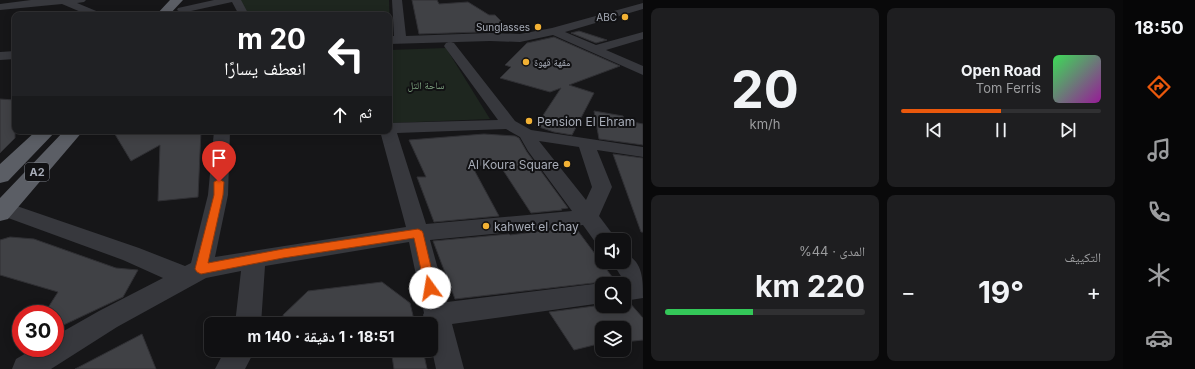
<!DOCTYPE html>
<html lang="ar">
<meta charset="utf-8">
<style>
:root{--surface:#101012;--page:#1e1e20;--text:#f1f3f6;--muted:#9c9d9f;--line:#303032;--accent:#ea580c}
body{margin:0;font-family:Inter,"Noto Naskh Arabic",sans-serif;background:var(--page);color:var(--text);direction:rtl;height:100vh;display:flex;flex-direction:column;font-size:15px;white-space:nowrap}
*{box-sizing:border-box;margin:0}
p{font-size:13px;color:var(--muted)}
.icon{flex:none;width:22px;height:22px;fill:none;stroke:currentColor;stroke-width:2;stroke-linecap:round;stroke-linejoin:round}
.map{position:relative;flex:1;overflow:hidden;direction:ltr}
.side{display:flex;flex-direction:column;gap:8px;padding:8px;background:#09090a;width:480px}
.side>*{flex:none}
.guide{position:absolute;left:12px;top:12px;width:380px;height:122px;border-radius:8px;box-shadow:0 2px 10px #0003,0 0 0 1px var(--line);direction:rtl;background:#202124;color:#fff;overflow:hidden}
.tools{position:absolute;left:595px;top:233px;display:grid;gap:8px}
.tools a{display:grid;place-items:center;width:36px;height:36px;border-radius:8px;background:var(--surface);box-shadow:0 2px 10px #0003,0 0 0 1px var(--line);font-size:20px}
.speed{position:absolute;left:12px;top:305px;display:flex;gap:8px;font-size:20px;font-weight:700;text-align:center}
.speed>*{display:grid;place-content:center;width:52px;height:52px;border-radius:50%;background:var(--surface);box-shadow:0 2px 10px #0003,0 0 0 1px var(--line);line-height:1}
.speed .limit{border:6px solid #d22;background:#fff;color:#111}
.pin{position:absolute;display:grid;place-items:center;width:34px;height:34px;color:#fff;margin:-41px -17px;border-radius:50% 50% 50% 0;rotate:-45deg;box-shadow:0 0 4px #0007}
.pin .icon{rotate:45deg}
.me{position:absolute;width:44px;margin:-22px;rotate:347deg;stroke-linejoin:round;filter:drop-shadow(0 0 3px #0008)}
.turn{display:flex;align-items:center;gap:14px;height:84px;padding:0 20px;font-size:18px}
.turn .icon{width:52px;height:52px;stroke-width:2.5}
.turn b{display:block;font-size:28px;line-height:34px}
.then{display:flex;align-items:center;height:38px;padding:0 20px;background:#0003;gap:8px;font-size:15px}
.big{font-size:30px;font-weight:700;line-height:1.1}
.side .widget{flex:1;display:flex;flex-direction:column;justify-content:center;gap:6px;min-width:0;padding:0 14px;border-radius:8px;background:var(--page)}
.side .dial{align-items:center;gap:0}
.dial b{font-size:52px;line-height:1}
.song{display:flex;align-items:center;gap:12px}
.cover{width:48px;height:48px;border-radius:6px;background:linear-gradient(135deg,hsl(130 70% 55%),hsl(300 70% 35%))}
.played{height:4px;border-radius:2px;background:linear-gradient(90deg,var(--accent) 50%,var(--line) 50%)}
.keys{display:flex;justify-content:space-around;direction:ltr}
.heat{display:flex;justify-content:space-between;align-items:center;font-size:22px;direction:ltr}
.charge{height:6px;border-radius:3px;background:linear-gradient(90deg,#34c759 44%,var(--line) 0)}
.side .tiles{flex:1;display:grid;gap:8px;grid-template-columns:repeat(2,1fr)}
.trip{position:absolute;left:204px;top:317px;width:234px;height:40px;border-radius:8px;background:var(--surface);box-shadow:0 2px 10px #0003,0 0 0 1px var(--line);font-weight:700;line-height:40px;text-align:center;direction:rtl}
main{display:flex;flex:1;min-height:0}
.menu{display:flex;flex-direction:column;width:72px;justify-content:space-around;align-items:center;background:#060607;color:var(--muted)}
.menu .icon{width:28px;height:28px}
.menu .selected{color:var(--accent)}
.menu b{font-size:18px;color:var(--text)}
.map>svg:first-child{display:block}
.green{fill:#1e261f}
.building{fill:#404145;stroke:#303034}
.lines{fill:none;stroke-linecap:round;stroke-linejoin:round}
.minor{fill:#37383d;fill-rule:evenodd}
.trunk{fill:#5b5e65;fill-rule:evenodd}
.route{fill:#ea580c;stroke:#983908}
.poi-dot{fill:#f2b134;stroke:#111113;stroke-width:1.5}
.labels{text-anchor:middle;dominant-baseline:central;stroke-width:4;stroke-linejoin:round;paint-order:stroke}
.far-poi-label{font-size:10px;fill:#a8adb8;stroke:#111113;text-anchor:end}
.far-park-label{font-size:10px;fill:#7fa381;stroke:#111113}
.shield{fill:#111113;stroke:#7b7e86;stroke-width:1}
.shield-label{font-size:11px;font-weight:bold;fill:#a8adb8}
.poi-label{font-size:12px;fill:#a8adb8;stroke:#111113;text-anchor:start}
</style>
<main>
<nav class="menu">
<b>18:50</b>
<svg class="icon selected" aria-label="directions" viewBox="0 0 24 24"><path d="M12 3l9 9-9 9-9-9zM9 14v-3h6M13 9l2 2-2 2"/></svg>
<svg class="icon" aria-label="music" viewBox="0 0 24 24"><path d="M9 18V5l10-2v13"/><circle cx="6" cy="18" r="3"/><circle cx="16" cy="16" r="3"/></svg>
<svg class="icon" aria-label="phone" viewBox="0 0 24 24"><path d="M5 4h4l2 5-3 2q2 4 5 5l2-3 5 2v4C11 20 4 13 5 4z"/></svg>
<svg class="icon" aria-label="climate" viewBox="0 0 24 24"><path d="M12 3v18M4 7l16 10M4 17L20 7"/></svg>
<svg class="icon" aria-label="car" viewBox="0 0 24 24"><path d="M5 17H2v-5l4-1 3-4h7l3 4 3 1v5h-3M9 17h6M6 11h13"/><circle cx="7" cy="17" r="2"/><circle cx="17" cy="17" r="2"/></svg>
</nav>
<section class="side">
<div class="tiles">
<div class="widget">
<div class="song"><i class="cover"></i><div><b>Open Road</b><p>Tom Ferris</p></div></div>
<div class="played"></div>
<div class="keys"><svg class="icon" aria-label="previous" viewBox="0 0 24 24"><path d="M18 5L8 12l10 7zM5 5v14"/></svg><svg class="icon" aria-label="pause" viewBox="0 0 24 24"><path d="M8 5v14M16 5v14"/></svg><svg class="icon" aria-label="next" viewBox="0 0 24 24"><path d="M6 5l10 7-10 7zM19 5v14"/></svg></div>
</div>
<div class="widget dial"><b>20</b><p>km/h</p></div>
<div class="widget"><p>التكييف</p>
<div class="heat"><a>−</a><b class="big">19°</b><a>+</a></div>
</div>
<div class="widget"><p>المدى · 44%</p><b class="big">220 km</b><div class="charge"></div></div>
</div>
</section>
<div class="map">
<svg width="643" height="369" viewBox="0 0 643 369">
<rect width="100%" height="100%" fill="#161618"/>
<path class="green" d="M 238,0 L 389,0 L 390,30 L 389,32 L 389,15 L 246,15 Z
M 446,48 L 490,119 L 391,123 L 389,117 L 389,50 Z"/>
<path class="building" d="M 412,0 L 437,0 L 439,4 L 468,2 L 489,15 L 495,15 L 511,31 L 419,34 Z
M 579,31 L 607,40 L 596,43 L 571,33 Z
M 554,37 L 620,66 L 569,85 L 594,93 L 572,135 L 554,132 L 536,126 L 561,88 L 550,92 L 500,78 L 511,67 L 505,65 L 527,43 Z
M 0,99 L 15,100 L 15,138 L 0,153 Z
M 594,111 L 623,116 L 624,120 L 643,124 L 643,145 L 599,139 Z
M 113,131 L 201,131 L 198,197 L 158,201 L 160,145 L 131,161 Z
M 484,134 L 515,136 L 519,138 L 527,152 L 568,208 L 561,209 L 562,210 L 531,213 L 499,164 L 472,166 L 499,216 L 434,222 L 417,177 L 426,177 L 409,140 Z
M 613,154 L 643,158 L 643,232 L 641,232 Z
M 575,227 L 616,282 L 614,284 L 607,284 L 602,282 L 455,299 L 433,241 L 509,234 L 510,235 Z
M 10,237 L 34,239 L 116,268 L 138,270 L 123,297 L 55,329 L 55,314 L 44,314 L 58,292 L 0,275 L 0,240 Z
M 382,282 L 410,303 L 414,320 L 386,324 L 284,324 L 283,315 L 308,291 Z
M 624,302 L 629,302 L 643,318 L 643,340 L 624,342 L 624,328 L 602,328 L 602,343 L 574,350 L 549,312 L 602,305 L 602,306 L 624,306 Z
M 142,334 L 156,369 L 75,369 Z
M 391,350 L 423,350 L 427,369 L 394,369 Z"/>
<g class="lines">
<path class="minor" d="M 31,0 L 86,0 L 84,2 L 77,3 L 101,13 L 102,15 L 88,15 L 62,4 L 0,10 L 0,4 Z
M 214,0 L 241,0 L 249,15 L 239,15 L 232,2 L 182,13 L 177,10 L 178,8 Z
M 392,0 L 402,0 L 406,36 L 490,33 L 520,34 L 552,28 L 643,3 L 643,9 L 565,32 L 596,45 L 643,32 L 643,39 L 606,50 L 643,66 L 643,75 L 553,35 L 520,42 L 490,41 L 389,44 L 389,36 L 394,36 Z
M 450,42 L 454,43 L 515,121 L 531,130 L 643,147 L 643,157 L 597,150 L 612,187 L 599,216 L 617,240 L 602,240 L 602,247 L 598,246 L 583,225 L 430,240 L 447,302 L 602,283 L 606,284 L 602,284 L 602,303 L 452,324 L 464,369 L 436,369 L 431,346 L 431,324 L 426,324 L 423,315 L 424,313 L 409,242 L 265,266 L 261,324 L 235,324 L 241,271 L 206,278 L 117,327 L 51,369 L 12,369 L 16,359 L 35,348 L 55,348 L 55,336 L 99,311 L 163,278 L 123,260 L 0,215 L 0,203 L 4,202 L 11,204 L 139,248 L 185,266 L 191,263 L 208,195 L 214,131 L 230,131 L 228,195 L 215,257 L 406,227 L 380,131 L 389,131 L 389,123 L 498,120 L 444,46 L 446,43 ZM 506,129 L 520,137 L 528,151 L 572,211 L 426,224 L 397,133 ZM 539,141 L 579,147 L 592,187 L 586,200 Z
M 15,51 L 15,59 L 0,60 L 0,52 Z
M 624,253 C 643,261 643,279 643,298 L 624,301 L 624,284 L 615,284 L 624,281 L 612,262 L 624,262 Z
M 225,350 L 255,350 L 245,369 L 215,369 Z"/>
<path class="trunk" d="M 170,0 L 183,0 L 169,15 L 156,15 Z
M 36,131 L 56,131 L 8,181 L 0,183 L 0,164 Z
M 64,131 L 83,131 L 8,219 L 0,221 L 0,198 Z"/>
</g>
<path class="route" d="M 219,179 L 224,182 L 223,195 L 208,263 L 283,249 L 418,229 L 422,231 L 423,233 L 436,288 L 434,291 L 430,292 L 426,291 L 425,288 L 414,238 L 283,258 L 201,274 L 197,272 L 195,269 L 214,195 L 214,182 Z"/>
<g class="poi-dot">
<circle cx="625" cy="17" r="4"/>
<circle cx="538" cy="27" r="4"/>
<circle cx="526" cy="62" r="4"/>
<circle cx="529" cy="121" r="4"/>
<circle cx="567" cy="164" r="4"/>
<circle cx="486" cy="226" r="4"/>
</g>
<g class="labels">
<g class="far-poi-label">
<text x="617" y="17">ABC</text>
<text x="530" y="27">Sunglasses</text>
<text x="534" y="62" text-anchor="start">مقهة قهوة</text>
</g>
<g class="far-park-label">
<text x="426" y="85">ساحة التل</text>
</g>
<rect class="shield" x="25" y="163" width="24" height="18" rx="3"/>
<g class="shield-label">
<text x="37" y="172">A2</text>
</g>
<g class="poi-label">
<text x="537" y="121">Pension El Ehram</text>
<text x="559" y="164" text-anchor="end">Al Koura Square</text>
<text x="494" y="226">kahwet el chay</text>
</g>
</g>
</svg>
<div class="tools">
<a><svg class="icon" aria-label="sound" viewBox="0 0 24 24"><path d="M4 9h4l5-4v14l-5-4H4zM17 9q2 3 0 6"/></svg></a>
<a><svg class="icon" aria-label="search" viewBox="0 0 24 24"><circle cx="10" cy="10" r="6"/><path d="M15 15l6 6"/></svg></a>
<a><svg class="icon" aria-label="layers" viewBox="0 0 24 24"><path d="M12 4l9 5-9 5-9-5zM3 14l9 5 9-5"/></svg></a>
</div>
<div class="speed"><div class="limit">30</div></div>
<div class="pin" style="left:219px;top:182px;background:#d93025"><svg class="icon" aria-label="arrive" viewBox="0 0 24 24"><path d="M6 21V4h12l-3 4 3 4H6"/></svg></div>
<svg class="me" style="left:430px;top:288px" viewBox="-20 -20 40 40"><circle r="19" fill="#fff"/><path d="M0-13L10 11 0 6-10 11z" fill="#ea580c"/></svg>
<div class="trip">18:51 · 1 دقيقة · 140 m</div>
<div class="guide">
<div class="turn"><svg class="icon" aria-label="left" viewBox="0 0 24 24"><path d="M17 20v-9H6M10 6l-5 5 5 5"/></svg><div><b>20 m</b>انعطف يسارًا</div></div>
<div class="then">ثم<svg class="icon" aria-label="ahead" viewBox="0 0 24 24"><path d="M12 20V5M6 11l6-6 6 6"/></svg></div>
</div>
</div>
</main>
